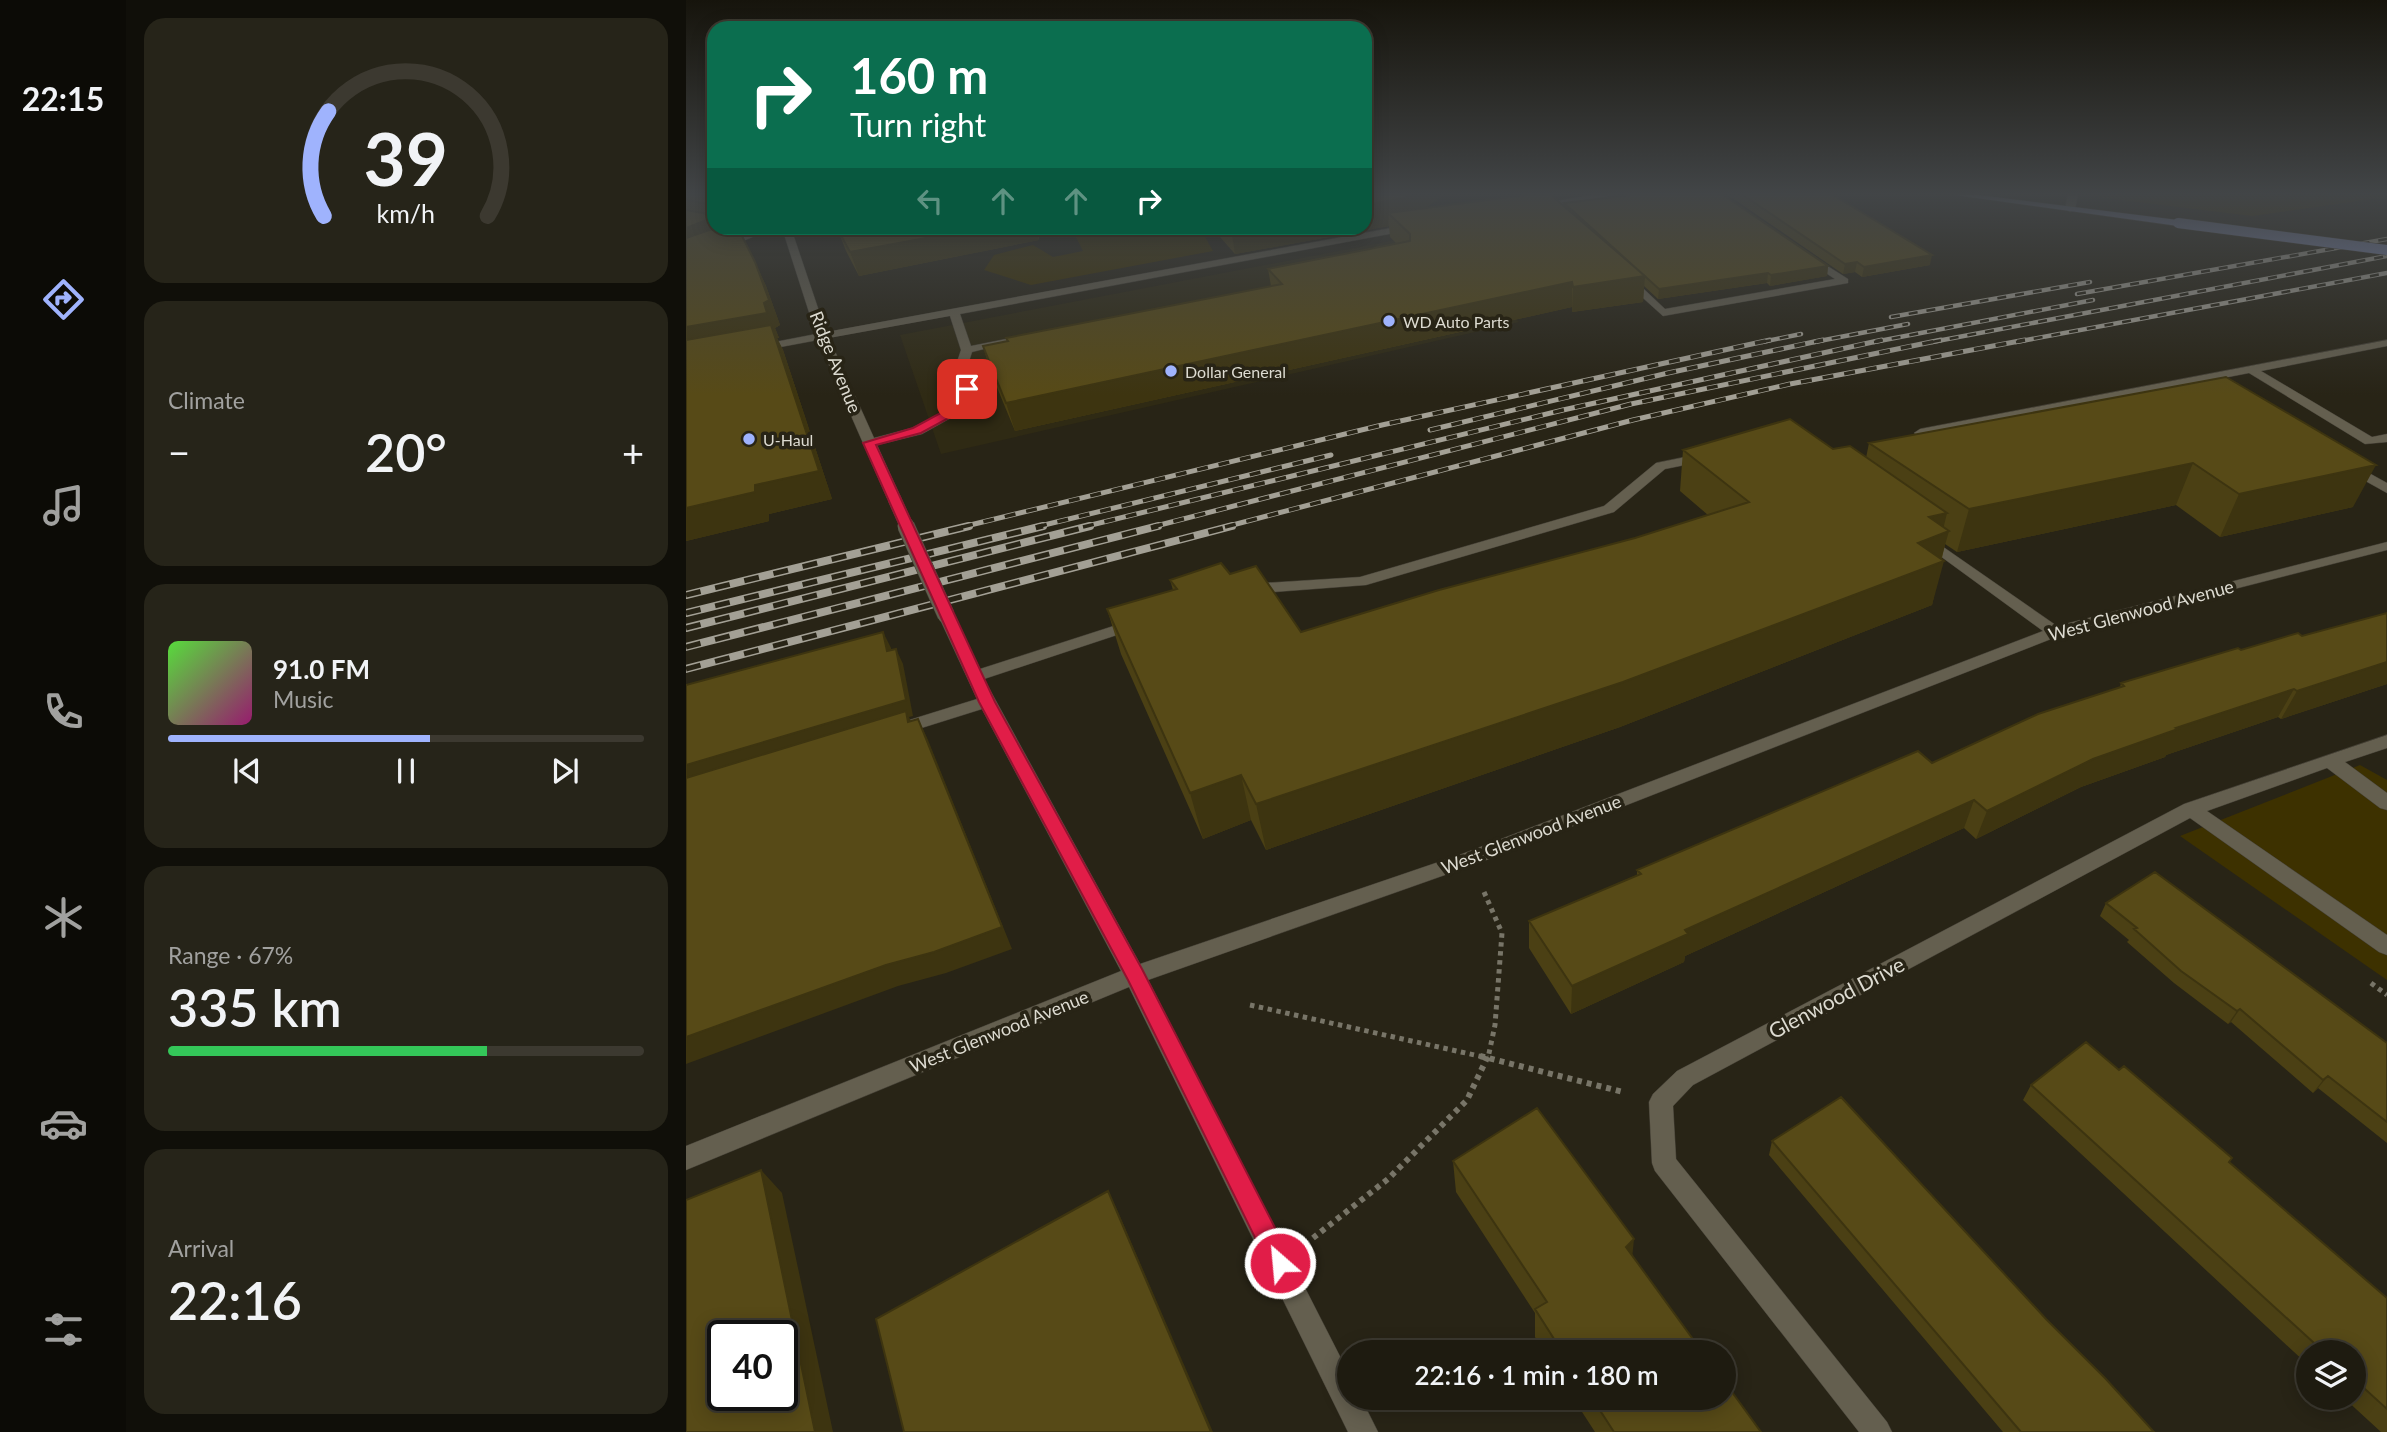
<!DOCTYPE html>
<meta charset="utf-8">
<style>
:root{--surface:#1e1b10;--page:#262419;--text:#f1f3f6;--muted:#a1a19f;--line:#3c3930;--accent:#9fb3fd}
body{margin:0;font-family:Lato,sans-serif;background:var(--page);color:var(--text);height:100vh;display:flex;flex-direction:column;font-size:26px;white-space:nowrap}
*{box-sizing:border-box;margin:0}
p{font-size:23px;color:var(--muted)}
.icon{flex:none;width:38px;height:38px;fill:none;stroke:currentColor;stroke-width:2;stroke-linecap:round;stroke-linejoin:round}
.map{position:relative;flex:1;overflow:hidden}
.drawer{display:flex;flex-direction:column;gap:18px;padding:18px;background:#100f09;width:560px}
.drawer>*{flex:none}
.guide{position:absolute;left:21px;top:21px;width:665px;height:214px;border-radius:21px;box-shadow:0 4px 18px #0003,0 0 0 2px var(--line);background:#0b6e4f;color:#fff;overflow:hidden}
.fabs{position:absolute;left:1610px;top:1340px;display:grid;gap:14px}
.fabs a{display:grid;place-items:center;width:70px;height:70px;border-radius:50%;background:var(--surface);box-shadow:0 4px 18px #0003,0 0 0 2px var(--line);font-size:35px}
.speed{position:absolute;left:21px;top:1320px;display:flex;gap:14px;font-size:35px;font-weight:700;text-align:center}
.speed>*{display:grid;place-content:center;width:91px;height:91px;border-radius:50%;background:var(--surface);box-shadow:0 4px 18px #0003,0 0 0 2px var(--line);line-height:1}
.speed .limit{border:4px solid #111;border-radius:10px;background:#fff;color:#111}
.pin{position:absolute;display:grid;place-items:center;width:60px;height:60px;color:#fff;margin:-30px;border-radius:14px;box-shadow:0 4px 10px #0006}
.me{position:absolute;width:77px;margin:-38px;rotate:333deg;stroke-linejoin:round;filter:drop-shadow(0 0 5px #0008)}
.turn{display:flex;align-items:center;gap:24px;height:147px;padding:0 28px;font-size:32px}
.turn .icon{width:91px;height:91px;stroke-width:2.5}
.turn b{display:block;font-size:49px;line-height:60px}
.lanes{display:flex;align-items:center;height:66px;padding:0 28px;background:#0003;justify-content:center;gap:35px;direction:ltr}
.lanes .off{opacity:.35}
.big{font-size:52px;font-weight:600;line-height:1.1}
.drawer .tile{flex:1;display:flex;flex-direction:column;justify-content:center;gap:10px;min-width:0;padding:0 24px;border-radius:21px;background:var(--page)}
.drawer .dial{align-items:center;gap:0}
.dial svg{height:182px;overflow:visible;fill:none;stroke:var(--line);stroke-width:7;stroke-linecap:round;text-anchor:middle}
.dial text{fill:var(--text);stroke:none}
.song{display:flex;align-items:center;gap:21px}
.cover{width:84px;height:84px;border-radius:10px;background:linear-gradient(135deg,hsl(110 70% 55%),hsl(320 70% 35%))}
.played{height:7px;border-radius:4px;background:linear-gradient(90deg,var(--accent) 55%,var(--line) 55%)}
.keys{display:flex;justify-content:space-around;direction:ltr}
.heat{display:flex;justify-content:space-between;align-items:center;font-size:38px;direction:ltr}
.charge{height:10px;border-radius:5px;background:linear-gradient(90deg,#34c759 67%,var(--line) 0)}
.trip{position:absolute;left:651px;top:1340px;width:399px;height:70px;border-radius:35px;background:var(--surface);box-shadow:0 4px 18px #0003,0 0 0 2px var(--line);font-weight:600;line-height:70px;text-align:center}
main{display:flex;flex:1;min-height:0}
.dock{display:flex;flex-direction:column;width:126px;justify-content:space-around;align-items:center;background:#0c0b06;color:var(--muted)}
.dock .icon{width:49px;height:49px}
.dock .on{color:var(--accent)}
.dock b{font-size:32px;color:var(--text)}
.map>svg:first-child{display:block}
.built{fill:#2f2a14}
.green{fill:#3d3100}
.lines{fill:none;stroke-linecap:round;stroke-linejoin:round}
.minor-casing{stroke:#423e34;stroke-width:1}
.major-casing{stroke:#423e34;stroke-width:1}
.path-far1{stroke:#787568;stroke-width:5;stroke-dasharray:4.5 4.5;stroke-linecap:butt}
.path{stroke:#787568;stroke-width:6;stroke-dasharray:5 5;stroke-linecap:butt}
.minor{fill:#645f4f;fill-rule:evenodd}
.major{fill:#7e89b2;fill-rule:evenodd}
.rail-far2-casing{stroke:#a3a095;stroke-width:4.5}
.rail-far1-casing{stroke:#a3a095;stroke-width:5}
.rail-casing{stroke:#a3a095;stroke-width:8}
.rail-far2{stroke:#282416;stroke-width:2.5;stroke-dasharray:9;stroke-linecap:butt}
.rail-far1{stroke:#282416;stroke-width:3.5;stroke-dasharray:11;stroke-linecap:butt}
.rail{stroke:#282416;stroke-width:5;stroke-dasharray:15;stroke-linecap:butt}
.minor-bridge-far1-casing{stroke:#423e34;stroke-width:14;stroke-linecap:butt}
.minor-bridge-casing{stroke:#423e34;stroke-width:18;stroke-linecap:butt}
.major-bridge-casing{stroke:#423e34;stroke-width:11;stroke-linecap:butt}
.minor-bridge-far1{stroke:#645f4f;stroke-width:13}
.minor-bridge{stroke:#645f4f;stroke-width:17}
.major-bridge{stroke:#7e89b2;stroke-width:10}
.wall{fill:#4b4014}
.shaded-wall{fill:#3d3410}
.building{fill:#574a17;stroke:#3d3410;stroke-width:2;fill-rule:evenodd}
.route{fill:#e11d48;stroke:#92132f;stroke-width:2}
.poi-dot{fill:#9fb3fd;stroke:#282416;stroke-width:2.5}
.labels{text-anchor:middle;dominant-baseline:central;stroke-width:7;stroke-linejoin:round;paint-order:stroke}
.far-poi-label{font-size:16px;fill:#dddbd1;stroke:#282416;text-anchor:start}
.street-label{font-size:18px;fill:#dddbd1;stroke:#282416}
.near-street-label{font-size:21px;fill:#dddbd1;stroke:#282416}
</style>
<main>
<nav class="dock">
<b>22:15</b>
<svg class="icon on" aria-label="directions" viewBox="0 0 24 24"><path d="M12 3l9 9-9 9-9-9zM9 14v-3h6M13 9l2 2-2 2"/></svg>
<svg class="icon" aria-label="music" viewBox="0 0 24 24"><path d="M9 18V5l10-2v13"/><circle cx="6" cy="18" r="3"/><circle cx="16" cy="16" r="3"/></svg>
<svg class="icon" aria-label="phone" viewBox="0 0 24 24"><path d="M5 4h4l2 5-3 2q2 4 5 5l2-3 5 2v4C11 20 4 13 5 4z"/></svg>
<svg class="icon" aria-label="climate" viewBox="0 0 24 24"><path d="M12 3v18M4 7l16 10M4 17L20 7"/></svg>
<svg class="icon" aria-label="car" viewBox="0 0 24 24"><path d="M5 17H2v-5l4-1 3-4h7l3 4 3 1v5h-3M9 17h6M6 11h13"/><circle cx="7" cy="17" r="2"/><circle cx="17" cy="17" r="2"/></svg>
<svg class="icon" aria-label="filters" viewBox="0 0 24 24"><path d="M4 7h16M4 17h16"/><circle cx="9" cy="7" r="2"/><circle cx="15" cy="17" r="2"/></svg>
</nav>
<section class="drawer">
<div class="tile dial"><svg viewBox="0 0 100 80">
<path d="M14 69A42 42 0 1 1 86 69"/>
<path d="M14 69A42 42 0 0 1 16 23" stroke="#9fb3fd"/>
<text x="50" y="56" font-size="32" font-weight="700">39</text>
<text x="50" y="72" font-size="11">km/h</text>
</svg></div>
<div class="tile"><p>Climate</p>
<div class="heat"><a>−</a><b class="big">20°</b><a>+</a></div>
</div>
<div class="tile">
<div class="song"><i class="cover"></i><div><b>91.0 FM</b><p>Music</p></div></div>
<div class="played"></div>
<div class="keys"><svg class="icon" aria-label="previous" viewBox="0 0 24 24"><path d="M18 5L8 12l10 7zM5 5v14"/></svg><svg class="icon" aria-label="pause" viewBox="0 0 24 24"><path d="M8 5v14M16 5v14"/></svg><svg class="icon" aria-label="next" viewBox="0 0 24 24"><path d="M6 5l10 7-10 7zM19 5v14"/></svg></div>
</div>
<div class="tile"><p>Range · 67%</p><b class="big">335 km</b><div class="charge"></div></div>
<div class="tile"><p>Arrival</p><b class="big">22:16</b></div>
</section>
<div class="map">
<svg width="1701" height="1432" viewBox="0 0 1701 1432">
<rect width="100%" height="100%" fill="#282416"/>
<path class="built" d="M 726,237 L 833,322 L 255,454 L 214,335 Z"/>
<path class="green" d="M 1701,195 L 1701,197 L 1566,216 L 1403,196 Z
M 415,228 L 514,228 L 527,251 L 345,285 L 298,270 L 308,255 L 347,245 L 367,257 L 397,251 L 389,235 Z
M 1674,765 L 1701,780 L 1701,980 L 1494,836 Z"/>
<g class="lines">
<defs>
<path id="minor" d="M 906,195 L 929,195 L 851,208 L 846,205 Z
M 1382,195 L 1392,195 L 1389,209 L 1384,212 L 1379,209 Z
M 727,224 L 732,227 L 730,229 L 274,314 L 285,346 L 320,339 L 326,342 L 286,352 L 280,371 L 287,389 L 272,414 L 236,434 L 191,445 L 215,498 L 208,502 L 201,498 L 132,340 L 73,351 L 67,348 L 73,345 L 130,334 L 96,228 L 105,228 L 140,332 ZM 264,316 L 275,350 L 268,371 L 275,389 L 263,409 L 226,428 L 188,438 L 143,338 Z
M 76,228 L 88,228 L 0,265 L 0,258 Z
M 1124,255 L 1162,279 L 1162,283 L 977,316 L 936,279 L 945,277 L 979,309 L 1149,279 L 1120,260 L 1120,256 Z
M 1701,340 L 1701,346 L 1575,371 L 1686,437 L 1701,434 L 1701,442 L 1679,444 L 1563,373 L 1234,437 L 1228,433 L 1234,429 Z
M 1019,453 L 1024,454 L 1024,460 L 979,469 L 928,512 L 680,585 L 562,594 L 554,589 L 562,584 L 674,577 L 918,506 L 970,463 Z
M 1663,462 L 1701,483 L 1701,493 L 1658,469 L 1658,463 Z
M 1240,535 L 1371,626 L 1701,542 L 1701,550 L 1388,630 L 790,864 L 462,980 L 663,1374 L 663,1398 L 675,1398 L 692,1432 L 662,1432 L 443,987 L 0,1170 L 0,1146 L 435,971 L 296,709 L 210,736 L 201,730 L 204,726 L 291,699 L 252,615 L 254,612 L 266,612 L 294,669 L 443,621 L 449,619 L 457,624 L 455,627 L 298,679 L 454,964 L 776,854 L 1357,631 L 1235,542 L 1233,539 Z
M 1701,735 L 1701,748 L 1659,762 L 1701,793 L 1701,810 L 1694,808 L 1641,768 L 1521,811 L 1701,935 L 1701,955 L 1693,952 L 1504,818 L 1007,1085 L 987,1106 L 990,1159 L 1201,1422 L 1206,1432 L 1173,1432 L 969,1171 L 966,1163 L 963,1102 L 967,1094 L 991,1071 L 1498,804 Z"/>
<path id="major" d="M 1269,195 L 1293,195 L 1492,220 L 1497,223 L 1492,226 Z"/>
</defs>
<use href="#minor" class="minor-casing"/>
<use href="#major" class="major-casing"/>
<path class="path-far1" d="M 798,892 L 816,933 L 809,1025 L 802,1058
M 1685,983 L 1701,995
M 564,1005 L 802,1058"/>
<path class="path" d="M 794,1056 L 937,1092
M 627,1238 L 702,1179 L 781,1100 L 802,1056"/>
<use href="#minor" class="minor"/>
<use href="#major" class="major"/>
<defs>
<path id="rail-far2" d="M 1391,294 L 1701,239
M 1205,317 L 1404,282
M 1076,342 L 1115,334
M 1128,342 L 1222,324
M 1188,342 L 1407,300
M 1246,342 L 1701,256
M 1330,342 L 1701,273"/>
<path id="rail-far1" d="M 744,430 L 982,373 L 1137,340
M 276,527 L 696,425 L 1084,340
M 350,527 L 645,455
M 397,527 L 877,410 L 1196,340
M 466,527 L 945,404 L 1255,340
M 539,527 L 947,420 L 1104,384 L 1339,340"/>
<path id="rail" d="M 0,595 L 283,526
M 0,613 L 357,526
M 0,628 L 404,526
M 0,647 L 472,526
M 0,669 L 546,526"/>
</defs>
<use href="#rail-far2" class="rail-far2-casing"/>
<use href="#rail-far1" class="rail-far1-casing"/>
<use href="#rail" class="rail-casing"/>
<use href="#rail-far2" class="rail-far2"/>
<use href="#rail-far1" class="rail-far1"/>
<use href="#rail" class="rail"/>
<defs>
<path id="minor-bridge-far1" d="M 208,498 L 221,527"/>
<path id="minor-bridge" d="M 220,526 L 260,615"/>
<path id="major-bridge" d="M 1492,223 L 1701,250"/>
</defs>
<use href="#minor-bridge-far1" class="minor-bridge-far1-casing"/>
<use href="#minor-bridge" class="minor-bridge-casing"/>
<use href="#major-bridge" class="major-bridge-casing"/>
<use href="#minor-bridge-far1" class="minor-bridge-far1"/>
<use href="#minor-bridge" class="minor-bridge"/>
<use href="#major-bridge" class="major-bridge"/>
</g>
<path class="wall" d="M 0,195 L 28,195 L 28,228 L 59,228 L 60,231 L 54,230 L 80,286 L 94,325 L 89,328 L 93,338 L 91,338 L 97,350 L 146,499 L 83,514 L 83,521 L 0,541 Z
M 679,195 L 757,195 L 739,208 L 878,206 L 878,203 L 1142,266 L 1141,276 L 1084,286 L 1081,283 L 972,299 L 958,286 L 957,302 L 886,312 L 886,307 L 329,431 L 305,373 L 297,346 L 321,342 L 320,338 L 585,286 L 582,269 L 711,244 L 704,237 L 703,226 L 549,254 L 526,228 L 679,228 Z
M 1042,195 L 1147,195 L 1244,265 L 1176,277 L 1169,272 L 1157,274 Z
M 151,228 L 353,237 L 353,240 L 173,276 L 160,251 Z
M 1540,377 L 1667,507 L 1534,537 L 1490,505 L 1271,552 L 1259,544 L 1246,605 L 934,727 L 580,850 L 565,820 L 517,839 L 435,654 L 421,609 L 487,590 L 484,580 L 544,574 L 615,632 L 949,538 L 1022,515 L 994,491 L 997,450 L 1147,449 L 1180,458 L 1183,443 Z
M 1701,613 L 1701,684 L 1595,719 L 1592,717 L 1480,755 L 1479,757 L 1395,787 L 1290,839 L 1278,828 L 999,956 L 998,962 L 885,1014 L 843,948 L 843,921 L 951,875 L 951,870 L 1246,763 L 1434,687 L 1435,683 L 1555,650 L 1616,636 Z
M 1420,903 L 1701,1043 L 1701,1143 L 1632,1088 L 1627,1093 L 1545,1022 L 1542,1024 L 1488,983 L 1441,942 L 1443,940 L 1414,916 Z
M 1345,1085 L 1701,1298 L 1701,1432 L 1695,1432 L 1658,1398 L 1668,1398 L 1668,1353 L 1622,1353 L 1622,1365 L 1337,1100 Z
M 1086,1141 L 1360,1319 L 1468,1432 L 1317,1432 L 1083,1155 Z
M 767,1161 L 946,1255 L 1017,1353 L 858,1353 L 849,1337 L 849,1313 L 770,1192 Z
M 887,1398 L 1038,1398 L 1075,1432 L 909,1432 Z"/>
<path class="shaded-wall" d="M 722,195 L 757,195 L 720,223 L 702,213 L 703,226 L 549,254 L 545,228 L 679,228 L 679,205 Z
M 28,217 L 28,228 L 0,255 L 0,228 Z
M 294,228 L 350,228 L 353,240 L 173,276 L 164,252 Z
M 1246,255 L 1244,265 L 1176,277 L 1178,267 Z
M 69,262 L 80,286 L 94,325 L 89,328 L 93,338 L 91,338 L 97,350 L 146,499 L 83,514 L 83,521 L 0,541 L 0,327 Z
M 1171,262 L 1169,272 L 1157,274 L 1159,264 Z
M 1142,266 L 1141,276 L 1084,286 L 1085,275 Z
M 1082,273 L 1081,283 L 972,299 L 973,289 Z
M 959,276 L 957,302 L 886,312 L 887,287 Z
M 886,282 L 886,307 L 329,431 L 320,403 Z
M 1507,463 L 1490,505 L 1271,552 L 1283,509 Z
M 1690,465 L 1667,507 L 1534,537 L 1553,494 Z
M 1261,513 L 1256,534 L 1263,531 L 1254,563 L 1258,561 L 1246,605 L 934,727 L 580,850 L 570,804 L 1232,543 L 1243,517 Z
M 197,632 L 205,648 L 209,667 L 201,651 Z
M 210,649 L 217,664 L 227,716 L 223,717 L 230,732 L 222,722 L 0,784 L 0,765 Z
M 1701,662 L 1701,684 L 1595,719 L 1611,691 Z
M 1608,689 L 1592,717 L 1480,755 L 1479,757 L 1395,787 L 1290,839 L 1301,811 L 1407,759 L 1490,728 Z
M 232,719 L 242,740 L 326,949 L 260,973 L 212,986 L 0,1064 L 0,1037 Z
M 555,775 L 565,820 L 517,839 L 504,793 Z
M 1288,800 L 1278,828 L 999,956 L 998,962 L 885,1014 L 886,986 L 999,930 Z
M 1554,1009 L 1545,1022 L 1542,1024 L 1551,1011 Z
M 1642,1076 L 1632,1088 L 1627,1093 L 1637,1080 Z
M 75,1170 L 96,1193 L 147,1432 L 129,1432 Z
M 422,1191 L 433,1214 L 527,1432 L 525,1432 Z
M 948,1239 L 945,1269 L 940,1247 Z"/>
<path class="building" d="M 0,195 L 28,195 L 28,205 L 0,200 Z
M 679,195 L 722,195 L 718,198 L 679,205 Z
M 840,195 L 865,195 L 959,276 L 887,287 L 886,282 L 320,403 L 297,346 L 322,341 L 320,338 L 596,284 L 582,269 L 724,241 L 724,234 L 702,213 Z
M 946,195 L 1037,195 L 1142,266 L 1085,275 L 1082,273 L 973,289 L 878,203 Z
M 1057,195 L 1147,195 L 1246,255 L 1178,267 L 1171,262 L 1159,264 Z
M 0,210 L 28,215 L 28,217 L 0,228 Z
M 29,228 L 52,228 L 69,262 L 83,300 L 78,303 L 81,313 L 0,327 L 0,238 Z
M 151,228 L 294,228 L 164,252 Z
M 85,325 L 133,471 L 69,485 L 69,492 L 0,508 L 0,340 Z
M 1540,377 L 1690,465 L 1553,494 L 1507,463 L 1283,509 L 1183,443 Z
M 1104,419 L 1147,449 L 1164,446 L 1261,513 L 1243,517 L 1263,531 L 1232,543 L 1258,561 L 937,682 L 570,804 L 555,775 L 504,793 L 421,609 L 491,589 L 484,580 L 535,563 L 544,574 L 570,566 L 615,632 L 753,590 L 949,538 L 1063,502 L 997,450 Z
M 1701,613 L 1701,662 L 1611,691 L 1608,689 L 1490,728 L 1492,729 L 1407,759 L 1301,811 L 1288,800 L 999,930 L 1002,934 L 886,986 L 843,921 L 955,874 L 951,870 L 1232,751 L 1246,763 L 1352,714 L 1438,686 L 1435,683 L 1552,648 L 1555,650 L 1612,633 L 1616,636 Z
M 197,632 L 201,651 L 210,649 L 220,700 L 0,765 L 0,685 Z
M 220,711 L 222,722 L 232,719 L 316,927 L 248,952 L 200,965 L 0,1037 L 0,778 Z
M 1469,872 L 1701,1043 L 1701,1122 L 1642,1076 L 1637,1080 L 1554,1009 L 1551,1011 L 1495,971 L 1448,929 L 1451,928 L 1420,903 Z
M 1400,1042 L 1433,1070 L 1438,1066 L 1546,1158 L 1543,1162 L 1701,1298 L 1701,1409 L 1668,1379 L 1668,1353 L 1639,1353 L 1345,1085 Z
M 1155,1097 L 1360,1319 L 1419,1378 L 1468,1432 L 1335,1432 L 1086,1141 Z
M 851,1108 L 948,1239 L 940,1247 L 1017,1353 L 877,1353 L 849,1309 L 861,1302 L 767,1161 Z
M 75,1170 L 129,1432 L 0,1432 L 0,1200 ZM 37,1335 L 96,1335 L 96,1395 L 37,1395 Z
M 422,1191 L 525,1432 L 218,1432 L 190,1319 Z
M 1038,1381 L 1075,1432 L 928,1432 L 906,1398 L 1038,1398 Z"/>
<linearGradient id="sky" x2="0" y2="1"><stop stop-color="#16140c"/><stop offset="0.49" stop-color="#424547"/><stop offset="1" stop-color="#424547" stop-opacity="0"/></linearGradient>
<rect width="1701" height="395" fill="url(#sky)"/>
<path class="route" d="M 281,386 L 287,389 L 272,413 L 235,433 L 190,445 L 309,702 L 456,969 L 603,1255 L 606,1263 L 603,1272 L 594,1275 L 586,1272 L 442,980 L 293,702 L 177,443 L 227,428 L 264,408 L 277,387 Z"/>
<g class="poi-dot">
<circle cx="703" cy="321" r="7"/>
<circle cx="485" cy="371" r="7"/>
<circle cx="63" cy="439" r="7"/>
</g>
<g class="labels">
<g class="far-poi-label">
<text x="717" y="321">WD Auto Parts</text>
<text x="499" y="371">Dollar General</text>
<text x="77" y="439">U-Haul</text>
</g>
<g class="street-label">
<text transform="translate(150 362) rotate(68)">Ridge Avenue</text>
<text transform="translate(1455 610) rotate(-15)">West Glenwood Avenue</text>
<text transform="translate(845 834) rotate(-21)">West Glenwood Avenue</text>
<text transform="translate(313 1031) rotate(-22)">West Glenwood Avenue</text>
</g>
<g class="near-street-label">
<text transform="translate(1150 997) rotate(-28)">Glenwood Drive</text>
</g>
</g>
</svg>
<div class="fabs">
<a><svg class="icon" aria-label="layers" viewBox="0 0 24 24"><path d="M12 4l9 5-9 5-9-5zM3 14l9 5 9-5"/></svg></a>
</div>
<div class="speed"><div class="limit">40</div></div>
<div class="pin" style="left:281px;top:389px;background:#d93025"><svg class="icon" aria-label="arrive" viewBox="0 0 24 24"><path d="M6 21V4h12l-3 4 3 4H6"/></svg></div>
<svg class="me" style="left:594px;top:1263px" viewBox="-20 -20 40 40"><circle r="17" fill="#e11d48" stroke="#fff" stroke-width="3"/><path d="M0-11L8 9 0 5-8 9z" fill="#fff"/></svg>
<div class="trip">22:16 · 1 min · 180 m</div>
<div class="guide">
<div class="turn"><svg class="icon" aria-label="right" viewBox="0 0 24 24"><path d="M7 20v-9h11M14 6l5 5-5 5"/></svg><div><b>160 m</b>Turn right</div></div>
<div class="lanes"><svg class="icon off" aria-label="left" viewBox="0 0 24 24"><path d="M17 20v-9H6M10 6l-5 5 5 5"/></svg><svg class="icon off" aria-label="ahead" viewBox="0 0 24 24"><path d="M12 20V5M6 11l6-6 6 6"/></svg><svg class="icon off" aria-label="ahead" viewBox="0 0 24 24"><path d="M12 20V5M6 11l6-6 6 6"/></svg><svg class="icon" aria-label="right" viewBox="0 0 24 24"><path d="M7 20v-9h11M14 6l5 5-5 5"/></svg></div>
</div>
</div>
</main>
